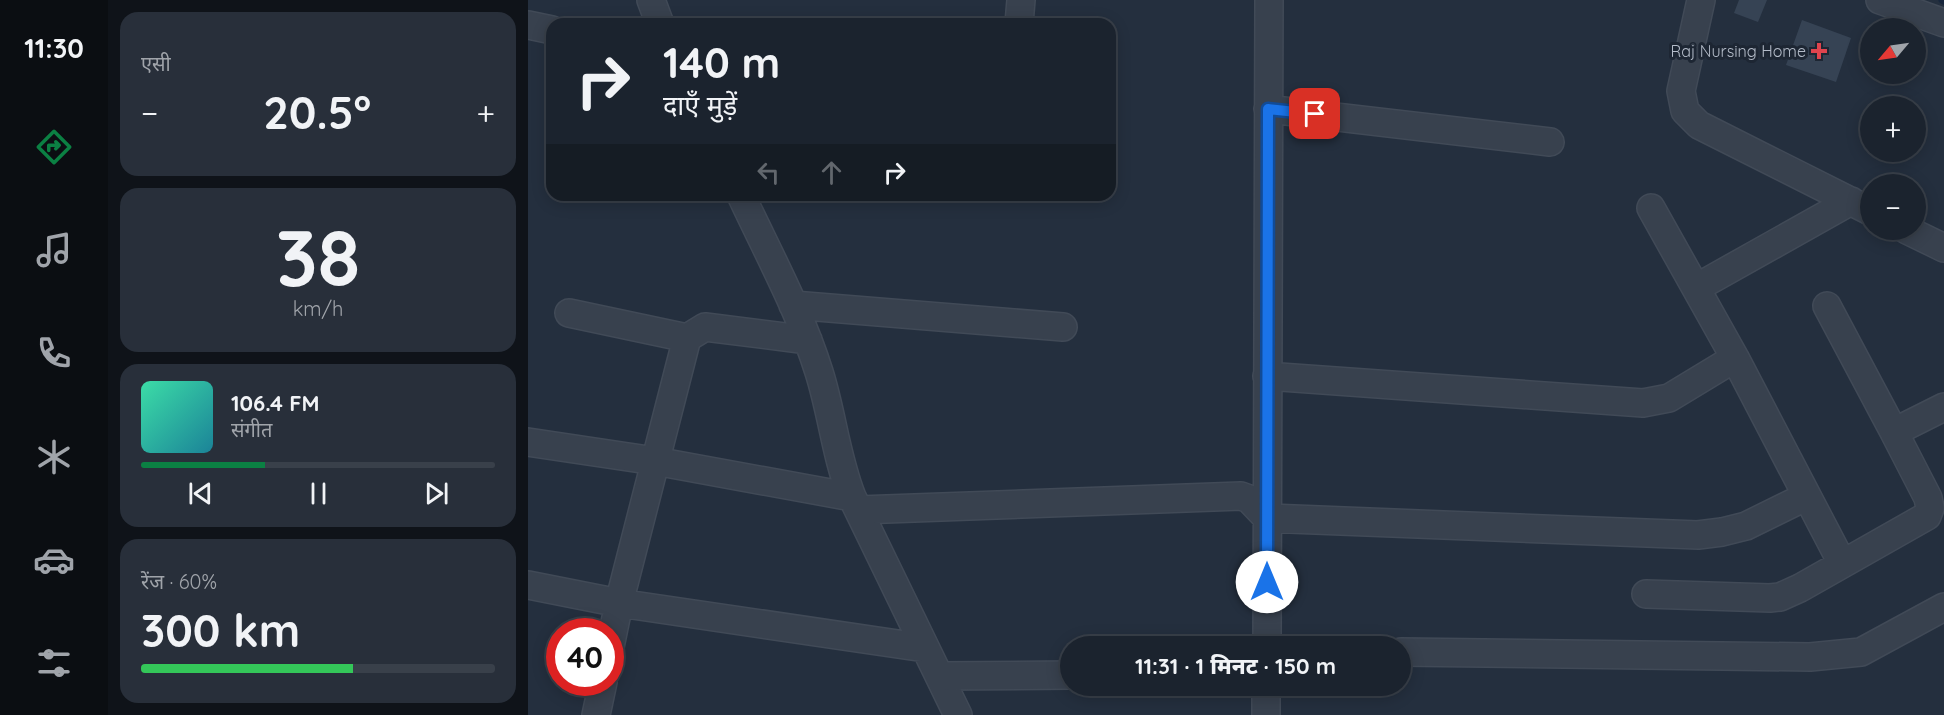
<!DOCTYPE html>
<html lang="hi">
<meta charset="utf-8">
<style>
:root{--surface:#1b232e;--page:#282f3a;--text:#f1f3f6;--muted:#a0a4aa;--line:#39404a;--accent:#0b8043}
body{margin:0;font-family:Quicksand,"Noto Sans Devanagari",sans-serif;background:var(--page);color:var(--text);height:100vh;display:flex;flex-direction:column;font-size:22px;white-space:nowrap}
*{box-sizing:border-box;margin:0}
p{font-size:20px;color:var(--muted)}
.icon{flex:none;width:33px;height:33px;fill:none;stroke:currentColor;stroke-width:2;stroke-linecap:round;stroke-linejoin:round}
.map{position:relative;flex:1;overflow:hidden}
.panel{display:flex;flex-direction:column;gap:12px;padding:12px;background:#0f1319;width:420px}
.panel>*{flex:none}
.hud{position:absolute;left:18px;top:18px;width:570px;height:183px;border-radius:18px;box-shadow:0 3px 15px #0003,0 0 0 2px var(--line);background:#1b232e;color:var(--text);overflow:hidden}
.needle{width:39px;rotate:241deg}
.fabs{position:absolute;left:1332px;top:18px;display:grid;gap:12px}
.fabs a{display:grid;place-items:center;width:66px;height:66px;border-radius:50%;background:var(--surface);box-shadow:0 3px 15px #0003,0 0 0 2px var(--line);font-size:30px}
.speed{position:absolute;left:18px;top:618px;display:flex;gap:12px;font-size:30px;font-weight:700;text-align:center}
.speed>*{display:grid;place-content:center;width:78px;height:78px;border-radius:50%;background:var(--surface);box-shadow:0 3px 15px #0003,0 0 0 2px var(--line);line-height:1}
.speed .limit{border:9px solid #d22;background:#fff;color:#111}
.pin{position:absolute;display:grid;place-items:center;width:51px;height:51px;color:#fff;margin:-26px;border-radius:12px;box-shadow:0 3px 9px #0006}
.me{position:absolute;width:66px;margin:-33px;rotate:0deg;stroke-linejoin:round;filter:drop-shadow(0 0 4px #0008)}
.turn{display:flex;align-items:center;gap:21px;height:126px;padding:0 18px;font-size:27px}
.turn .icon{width:78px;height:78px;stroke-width:2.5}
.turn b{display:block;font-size:42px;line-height:51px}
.lanes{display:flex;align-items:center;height:57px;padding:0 18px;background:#0003;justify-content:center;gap:30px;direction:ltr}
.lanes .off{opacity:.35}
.big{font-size:45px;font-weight:800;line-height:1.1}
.panel .card{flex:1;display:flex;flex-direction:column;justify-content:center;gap:9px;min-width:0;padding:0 21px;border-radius:18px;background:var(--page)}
.panel .dial{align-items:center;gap:0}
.dial b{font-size:78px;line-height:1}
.song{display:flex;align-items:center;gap:18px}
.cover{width:72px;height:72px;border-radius:9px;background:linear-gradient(135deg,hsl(160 70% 55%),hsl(190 70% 35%))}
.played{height:6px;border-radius:3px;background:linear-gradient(90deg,var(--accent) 35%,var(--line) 35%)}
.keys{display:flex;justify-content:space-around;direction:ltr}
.heat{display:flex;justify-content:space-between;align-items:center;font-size:33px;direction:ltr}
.charge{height:9px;border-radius:4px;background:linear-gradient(90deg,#34c759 60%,var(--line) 0)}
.trip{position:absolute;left:532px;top:636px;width:351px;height:60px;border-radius:30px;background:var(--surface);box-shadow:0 3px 15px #0003,0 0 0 2px var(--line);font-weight:800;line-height:60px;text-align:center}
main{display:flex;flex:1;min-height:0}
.tab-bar{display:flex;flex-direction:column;width:108px;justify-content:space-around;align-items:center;background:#0b0e12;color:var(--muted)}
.tab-bar .icon{width:42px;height:42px}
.tab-bar .selected{color:var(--accent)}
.tab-bar b{font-size:27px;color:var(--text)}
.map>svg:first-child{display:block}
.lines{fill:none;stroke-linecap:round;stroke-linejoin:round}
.stream{stroke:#17263c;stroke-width:7}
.building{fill:#364354}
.minor-casing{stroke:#414a57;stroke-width:30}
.minor{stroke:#38414e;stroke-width:27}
.route-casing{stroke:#114b97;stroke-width:15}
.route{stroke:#1a73e8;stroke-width:10}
.health-dot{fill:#e0444e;stroke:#1d2633;stroke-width:2}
.labels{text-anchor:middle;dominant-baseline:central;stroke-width:6;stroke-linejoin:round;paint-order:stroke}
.poi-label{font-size:16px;fill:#b4bcc9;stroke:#1d2633;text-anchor:end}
</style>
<main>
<nav class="tab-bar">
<b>11:30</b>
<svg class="icon selected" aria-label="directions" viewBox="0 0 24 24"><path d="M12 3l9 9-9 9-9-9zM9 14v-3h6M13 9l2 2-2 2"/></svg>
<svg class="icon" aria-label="music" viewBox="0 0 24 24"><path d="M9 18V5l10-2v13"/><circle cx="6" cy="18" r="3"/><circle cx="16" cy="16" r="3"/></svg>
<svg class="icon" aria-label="phone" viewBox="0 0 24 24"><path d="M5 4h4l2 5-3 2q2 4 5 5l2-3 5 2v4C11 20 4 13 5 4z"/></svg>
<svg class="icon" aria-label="climate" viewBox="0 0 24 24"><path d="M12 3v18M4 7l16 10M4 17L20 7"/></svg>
<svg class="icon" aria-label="car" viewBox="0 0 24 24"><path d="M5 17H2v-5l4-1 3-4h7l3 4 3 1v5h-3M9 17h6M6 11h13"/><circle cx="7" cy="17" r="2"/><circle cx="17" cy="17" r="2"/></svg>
<svg class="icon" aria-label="filters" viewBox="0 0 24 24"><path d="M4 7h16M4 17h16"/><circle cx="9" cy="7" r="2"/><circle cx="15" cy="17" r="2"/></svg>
</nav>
<section class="panel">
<div class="card"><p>एसी</p>
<div class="heat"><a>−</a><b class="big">20.5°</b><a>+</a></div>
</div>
<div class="card dial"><b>38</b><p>km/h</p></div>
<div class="card">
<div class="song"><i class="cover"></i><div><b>106.4 FM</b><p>संगीत</p></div></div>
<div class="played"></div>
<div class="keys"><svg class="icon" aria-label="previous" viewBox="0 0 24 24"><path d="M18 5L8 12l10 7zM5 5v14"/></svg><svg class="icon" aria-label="pause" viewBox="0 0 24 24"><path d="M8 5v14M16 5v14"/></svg><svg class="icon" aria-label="next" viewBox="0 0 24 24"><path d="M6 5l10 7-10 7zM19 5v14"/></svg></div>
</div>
<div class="card"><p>रेंज · 60%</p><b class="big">300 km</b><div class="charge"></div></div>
</section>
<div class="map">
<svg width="1416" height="715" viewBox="0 0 1416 715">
<rect width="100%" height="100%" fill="#242f3e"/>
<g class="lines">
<path class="stream" d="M 1414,0 L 1416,1"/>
</g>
<path class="building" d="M 1211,0 L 1239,0 L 1230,22 L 1206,13 Z
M 1274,20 L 1323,38 L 1308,82 L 1258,65 Z"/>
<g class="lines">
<defs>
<path id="minor" d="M 123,0 L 132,24
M 1173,0 L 1153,91 L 1157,111 L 1171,125 L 1342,211
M 1352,0 L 1416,23
M 491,24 L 493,0
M 0,25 L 24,30
M 740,109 L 1022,142
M 213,195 C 240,253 272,311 291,372 C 304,413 308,457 324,497 L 430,715
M 1123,208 L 1207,358 L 1314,563
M 1379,230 L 1416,248
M 1168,288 L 1323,201
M 265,305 L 535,327
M 1299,306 L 1366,432
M 41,313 L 159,338
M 739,376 L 1115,403 L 1141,398 L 1207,358
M 0,442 L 127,461 L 324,497
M 331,510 L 713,496 L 721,499 L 739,518 L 1170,535 L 1194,532 L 1218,526 L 1279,496
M 0,585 L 91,603 L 397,648
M 1118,594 L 1242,598 L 1252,597 L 1272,588 L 1399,516 L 1402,508 L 1400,498 L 1366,432 L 1416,407
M 739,646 L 741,0
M 82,647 L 91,603 L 159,338 L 177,327 L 280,340
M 873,652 L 1282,657 L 1333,652 L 1416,607
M 411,676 L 543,675
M 68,715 L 75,682
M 738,715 L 738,686"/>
</defs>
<use href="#minor" class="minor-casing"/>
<use href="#minor" class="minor"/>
</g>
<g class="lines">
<defs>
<path id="route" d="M 739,582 L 740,109 L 787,114"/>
</defs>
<use href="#route" class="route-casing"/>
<use href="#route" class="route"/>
</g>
<path class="health-dot" d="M1288 42h6v6h6v6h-6v6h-6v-6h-6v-6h6z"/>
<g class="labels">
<g class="poi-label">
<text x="1278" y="51">Raj Nursing Home</text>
</g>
</g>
</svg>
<div class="fabs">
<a><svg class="needle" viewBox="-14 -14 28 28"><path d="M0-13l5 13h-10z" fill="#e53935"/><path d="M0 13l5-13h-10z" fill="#a0a4aa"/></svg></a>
<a>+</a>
<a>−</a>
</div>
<div class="speed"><div class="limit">40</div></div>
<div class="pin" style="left:787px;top:114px;background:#d93025"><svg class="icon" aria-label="arrive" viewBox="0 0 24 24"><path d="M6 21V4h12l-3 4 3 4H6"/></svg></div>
<svg class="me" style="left:739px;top:582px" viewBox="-20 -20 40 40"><circle r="19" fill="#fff"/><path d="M0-13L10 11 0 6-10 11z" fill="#1a73e8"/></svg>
<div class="trip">11:31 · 1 मिनट · 150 m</div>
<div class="hud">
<div class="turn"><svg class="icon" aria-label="right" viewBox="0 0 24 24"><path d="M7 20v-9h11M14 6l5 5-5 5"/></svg><div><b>140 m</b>दाएँ मुड़ें</div></div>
<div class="lanes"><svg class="icon off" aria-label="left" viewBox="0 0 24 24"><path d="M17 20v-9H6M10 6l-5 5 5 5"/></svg><svg class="icon off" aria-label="ahead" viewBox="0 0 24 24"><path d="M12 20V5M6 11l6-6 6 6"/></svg><svg class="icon" aria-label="right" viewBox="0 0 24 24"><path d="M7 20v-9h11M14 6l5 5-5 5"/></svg></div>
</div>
</div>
</main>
